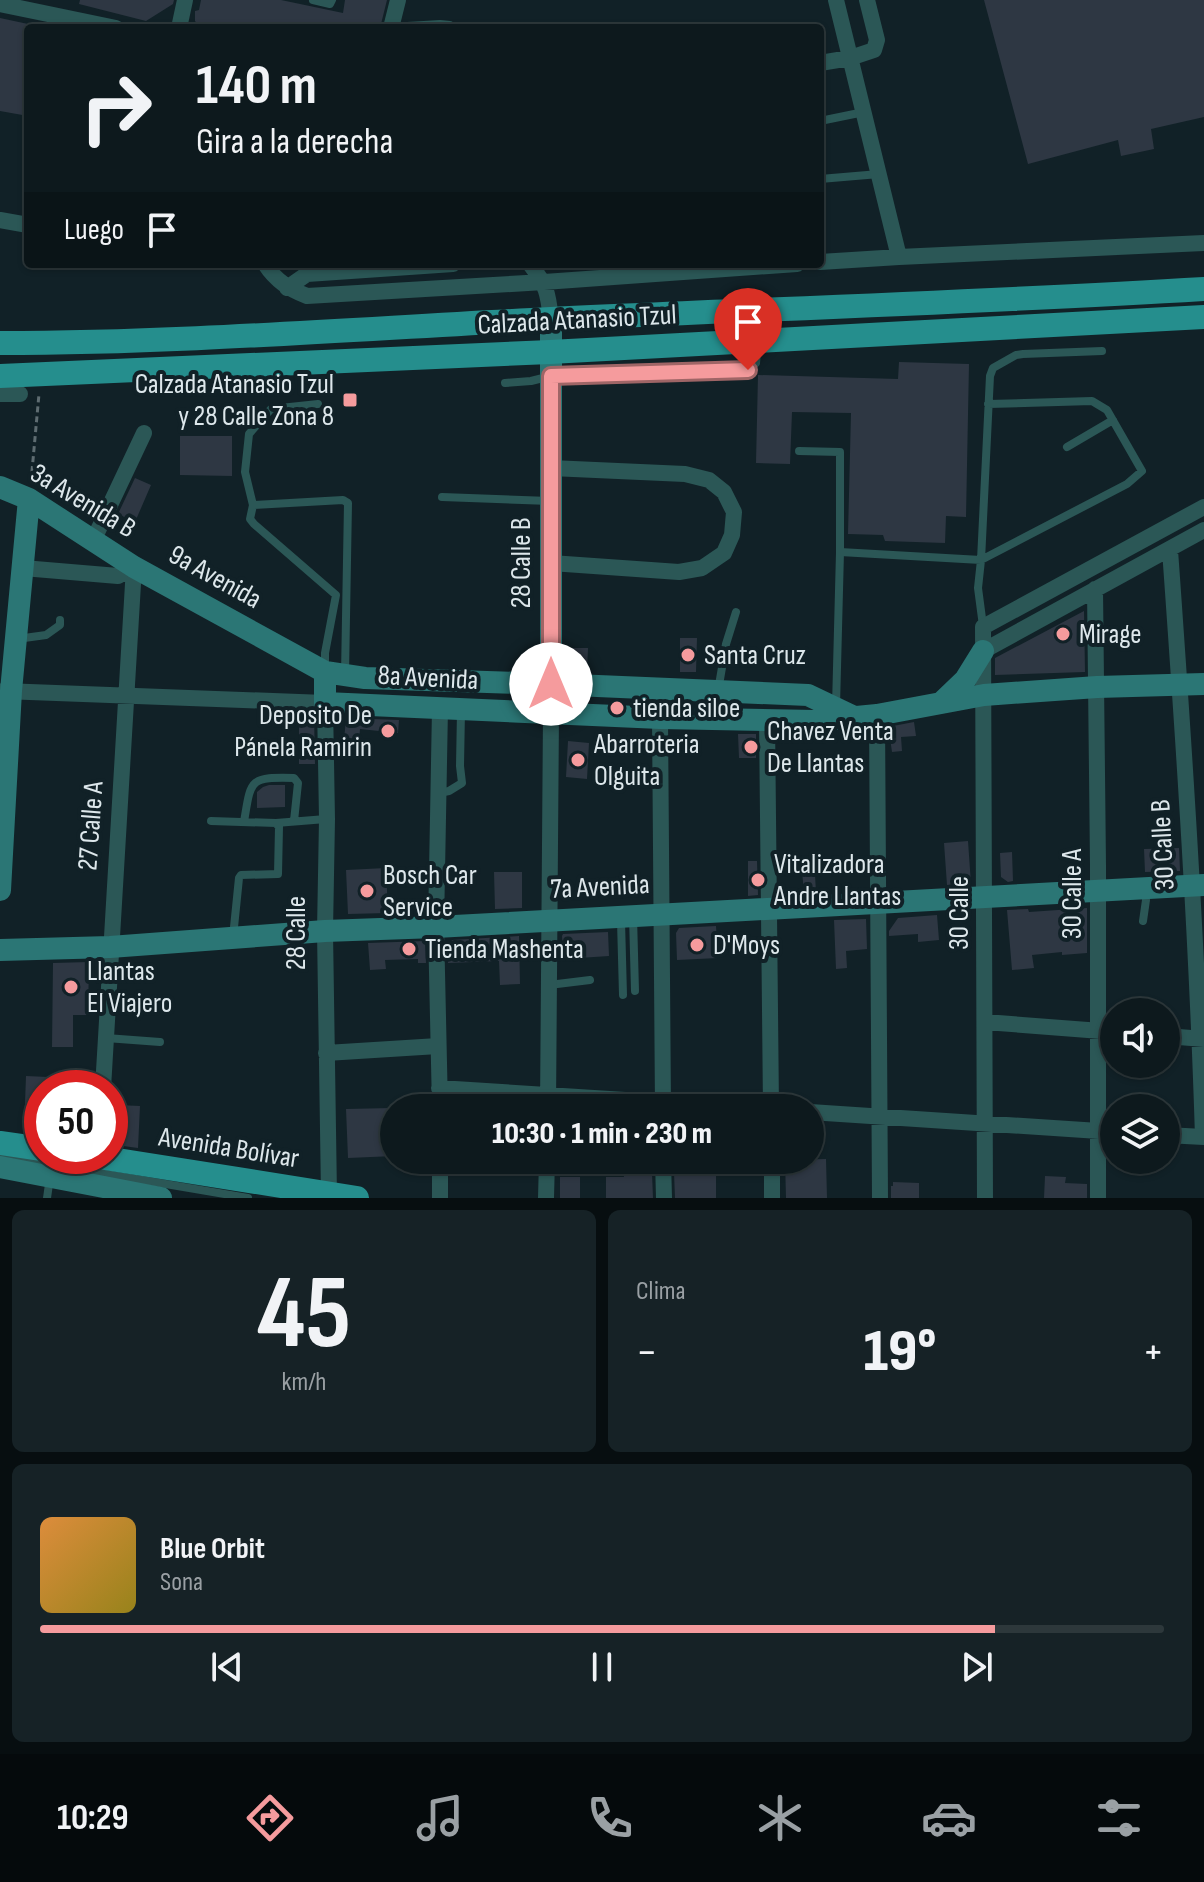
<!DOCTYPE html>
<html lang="es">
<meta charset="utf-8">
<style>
:root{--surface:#0d191d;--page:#162226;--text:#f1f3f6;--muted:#9aa0a4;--line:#2d383b;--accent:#f59b9d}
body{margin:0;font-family:"Sofia Sans Condensed",sans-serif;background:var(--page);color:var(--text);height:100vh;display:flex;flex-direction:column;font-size:30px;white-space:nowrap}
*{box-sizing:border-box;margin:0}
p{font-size:26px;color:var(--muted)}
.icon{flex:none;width:44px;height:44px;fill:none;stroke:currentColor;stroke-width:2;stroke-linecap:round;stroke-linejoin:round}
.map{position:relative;height:1198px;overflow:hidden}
.side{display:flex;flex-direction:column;gap:12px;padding:12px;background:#070e10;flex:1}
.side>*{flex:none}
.hud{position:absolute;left:24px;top:24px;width:800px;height:244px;border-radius:8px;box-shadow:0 2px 6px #0004,0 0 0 2px var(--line);background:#0d191d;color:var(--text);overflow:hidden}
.tools{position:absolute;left:1100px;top:998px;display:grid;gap:16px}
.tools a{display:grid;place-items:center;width:80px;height:80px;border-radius:50%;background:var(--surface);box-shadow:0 2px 6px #0004,0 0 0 2px var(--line);font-size:40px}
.speed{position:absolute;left:24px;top:1070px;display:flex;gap:16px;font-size:40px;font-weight:700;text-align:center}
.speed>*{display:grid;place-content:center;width:104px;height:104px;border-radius:50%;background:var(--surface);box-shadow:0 2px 6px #0004,0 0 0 2px var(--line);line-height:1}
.speed .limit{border:12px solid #d22;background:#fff;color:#111}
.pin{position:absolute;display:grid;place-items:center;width:68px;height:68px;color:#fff;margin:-82px -34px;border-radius:50% 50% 50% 0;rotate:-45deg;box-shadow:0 0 8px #0007}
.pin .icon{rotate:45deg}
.me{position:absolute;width:88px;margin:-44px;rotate:0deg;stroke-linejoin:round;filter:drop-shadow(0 0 6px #0008)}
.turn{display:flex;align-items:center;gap:28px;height:168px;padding:0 40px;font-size:36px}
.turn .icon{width:104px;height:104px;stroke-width:2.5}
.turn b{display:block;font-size:56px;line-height:68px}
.then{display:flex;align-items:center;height:76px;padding:0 40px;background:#0003;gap:16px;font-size:30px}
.big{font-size:60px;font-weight:800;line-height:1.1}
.side .widget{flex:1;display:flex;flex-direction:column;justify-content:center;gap:12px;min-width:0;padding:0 28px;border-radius:12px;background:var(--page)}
.side .dial{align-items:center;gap:0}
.dial b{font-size:104px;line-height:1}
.song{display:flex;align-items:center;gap:24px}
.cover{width:96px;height:96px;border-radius:12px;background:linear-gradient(135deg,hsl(30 70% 55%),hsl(50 70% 35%))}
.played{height:8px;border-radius:4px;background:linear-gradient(90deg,var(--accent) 85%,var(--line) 85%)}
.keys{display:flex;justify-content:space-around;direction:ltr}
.heat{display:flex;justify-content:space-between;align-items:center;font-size:44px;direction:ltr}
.side .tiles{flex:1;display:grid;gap:12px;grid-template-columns:1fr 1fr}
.widget:last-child{grid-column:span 2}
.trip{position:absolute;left:380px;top:1094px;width:444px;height:80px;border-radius:40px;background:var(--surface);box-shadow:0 2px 6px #0004,0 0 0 2px var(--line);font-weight:800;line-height:80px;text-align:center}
.tab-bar{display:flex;height:128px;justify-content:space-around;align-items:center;background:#050a0c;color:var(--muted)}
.tab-bar .icon{width:56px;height:56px}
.tab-bar .active{color:var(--accent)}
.tab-bar b{font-size:36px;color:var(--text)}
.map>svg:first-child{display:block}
.building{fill:#2e3743}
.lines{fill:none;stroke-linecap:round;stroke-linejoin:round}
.path{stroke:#5e6c71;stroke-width:3;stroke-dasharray:6 4;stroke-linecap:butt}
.lane{stroke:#2b5756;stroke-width:8}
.street{stroke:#2b5756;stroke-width:16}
.secondary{stroke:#2b7675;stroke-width:22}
.primary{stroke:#258e8d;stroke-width:24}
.route-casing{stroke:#9f6566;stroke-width:20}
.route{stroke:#f59b9d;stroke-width:14}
.poi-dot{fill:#f59b9d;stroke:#112127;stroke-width:3}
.labels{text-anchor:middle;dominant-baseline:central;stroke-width:8;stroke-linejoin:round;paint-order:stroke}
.street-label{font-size:28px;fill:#dde7eb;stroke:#112127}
.poi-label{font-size:28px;fill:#dde7eb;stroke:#112127;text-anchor:start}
</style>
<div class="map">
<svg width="1204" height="1198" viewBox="0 0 1204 1198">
<rect width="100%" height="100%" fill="#112127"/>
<path class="building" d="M 80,0 L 174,0 L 173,4 L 146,21 L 79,4 Z
M 201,0 L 281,0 L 343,13 L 345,0 L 387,0 L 380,28 L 201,28 L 195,21 L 195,11 L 199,10 Z
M 984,0 L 1204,0 L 1204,117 L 1151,129 L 1154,149 L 1121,156 L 1118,140 L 1028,164 Z
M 0,18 L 28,24 L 28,116 L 0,111 Z
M 899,362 L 969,364 L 966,517 L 946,516 L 945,543 L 885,541 L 883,535 L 848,534 L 851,413 L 792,412 L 790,464 L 756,463 L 758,375 L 898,379 Z
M 180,436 L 232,436 L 232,476 L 180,475 Z
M 135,478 L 151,485 L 135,522 L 118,514 Z
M 1084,611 L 1085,672 L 995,675 L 995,658 Z
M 680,638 L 697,638 L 696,672 L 680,672 Z
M 571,648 L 588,648 L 587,672 L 574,671 L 570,668 Z
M 299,713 L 314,714 L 315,764 L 299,764 Z
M 346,718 L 399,720 L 398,733 L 360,729 L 358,754 L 343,752 Z
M 914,722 L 916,736 L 901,737 L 902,751 L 892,752 L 889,731 L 893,726 Z
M 738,734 L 756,734 L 756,758 L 739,758 Z
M 568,741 L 589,743 L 587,779 L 566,777 Z
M 269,785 L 285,785 L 285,807 L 257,808 L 257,792 L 263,787 Z
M 968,841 L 971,884 L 947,885 L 944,843 Z
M 1179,848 L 1180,871 L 1145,872 L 1144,849 Z
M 1012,852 L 1013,881 L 1008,882 L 1001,877 L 1000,853 Z
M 814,859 L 816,892 L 804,893 L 801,860 Z
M 748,861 L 757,861 L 758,895 L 748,896 Z
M 386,868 L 388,913 L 348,914 L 346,870 Z
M 494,872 L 522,872 L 522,908 L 495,909 Z
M 1087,908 L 1087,953 L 1062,955 L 1062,952 L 1032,955 L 1034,968 L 1012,970 L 1007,910 L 1028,909 L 1029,912 Z
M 937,915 L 939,940 L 918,942 L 918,934 L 889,936 L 889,931 L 898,918 Z
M 866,919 L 867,949 L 846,951 L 847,968 L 836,969 L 834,920 Z
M 716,926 L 718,958 L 677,960 L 676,933 L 679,928 Z
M 608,932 L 609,956 L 564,959 L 562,936 L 563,934 Z
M 519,936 L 520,984 L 500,985 L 499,961 L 448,963 L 448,949 L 452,940 Z
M 425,941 L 426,963 L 418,963 L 418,959 L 385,960 L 386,969 L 370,970 L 368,943 Z
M 89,962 L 88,1015 L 73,1015 L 73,1047 L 52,1047 L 53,963 Z
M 26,1076 L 48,1077 L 47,1088 L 42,1088 L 42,1134 L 24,1131 Z
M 117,1105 L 140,1106 L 138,1148 L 116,1145 Z
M 392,1108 L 394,1156 L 348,1158 L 346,1109 Z
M 826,1159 L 827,1198 L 786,1198 L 785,1160 Z
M 677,1160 L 716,1160 L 716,1198 L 675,1198 L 674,1173 L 677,1173 Z
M 623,1173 L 652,1173 L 653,1198 L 606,1198 L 606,1177 L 624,1177 Z
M 1045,1176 L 1066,1177 L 1065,1183 L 1087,1184 L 1087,1198 L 1044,1198 Z
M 560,1177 L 580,1177 L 580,1198 L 560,1198 Z
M 893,1182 L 919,1183 L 919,1198 L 891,1198 L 891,1186 L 893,1186 Z"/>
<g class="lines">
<path class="path" d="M 31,482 L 39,394"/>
<path class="lane" d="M 313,0 L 330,4 L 332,0
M 391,27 L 440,24 L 450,25 L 452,28
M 820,121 L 864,112
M 820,179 L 879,174
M 505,383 L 531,381 L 551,376 L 748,370 L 756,363 L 758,342
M 1067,447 L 1113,420
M 799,451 L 840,452 L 840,552 L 836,706
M 442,497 L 550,501
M 253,505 L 245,472 L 249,434 L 271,409 L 318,404
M 840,552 L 981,560 L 990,376 L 993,368 L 1016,355 L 1023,354 L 1102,351
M 983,626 L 978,588 L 981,560 L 1127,484 L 1142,471 L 1107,410 L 1092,401 L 988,404
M 17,639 L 46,635 L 60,625 L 60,620
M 325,667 L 325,653 L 336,595 L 254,524 L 250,519 L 253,505 L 343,500 L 348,503 L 345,675
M 718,691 L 726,644 L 736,612
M 439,793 L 449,791 L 462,783 L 460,766 L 461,711
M 211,821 L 276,823 L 279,827 L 278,874 L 241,875 L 239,878 L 233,937
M 244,822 C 251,779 249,777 294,778 L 298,783 L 294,821
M 276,823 L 326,819
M 633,916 L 635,991
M 621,921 L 623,995
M 1143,921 L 1146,900 L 1145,889
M 549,985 L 590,980
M 106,1038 L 160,1042
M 0,1156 L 248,1198
M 47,1198 L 50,1177"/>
<path class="street" d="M 836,0 L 899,257
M 0,4 L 116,28
M 179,28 L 185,0
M 391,28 L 398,0
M 820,63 L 850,58 L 874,50 L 877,40 L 867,0
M 0,220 L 28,225
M 820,262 L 899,257 L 1204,243
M 265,264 C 276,281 289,289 307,296 L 544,282 L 797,264
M 530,264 C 547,286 548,293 551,319
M 287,288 L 307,274 L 453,264
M 0,394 L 20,394
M 551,468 L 685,474 L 709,480 L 724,492 L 734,512 L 732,535 L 724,553 L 702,568 L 679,572 L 551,563
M 93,541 L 144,433
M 1170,550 C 1184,745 1197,941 1203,1137
M 23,568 L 118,576 L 134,567
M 1095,589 L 1098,865 L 1098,1198
M 983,651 L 1204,530
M 3,691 L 325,703 L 327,819 L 325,931 L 329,1195
M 877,715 L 880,1198
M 660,718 L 663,1108
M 767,720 L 771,1108
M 985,1022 L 1114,1032
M 1166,1036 L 1204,1039
M 326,1053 L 438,1046
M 103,1088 L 134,567
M 439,1088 L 751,1108
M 440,1108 L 436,927 L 440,708
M 548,1108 L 551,713
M 810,1112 L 1114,1132
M 1166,1135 L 1204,1137
M 440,1160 L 440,1198
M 663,1160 L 664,1198
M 772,1160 L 772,1198
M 546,1198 L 547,1160
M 985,1198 L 983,627 L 1204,507"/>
<path class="secondary" d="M 551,319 L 551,696
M 0,487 L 29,499 L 134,567 L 325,672 L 365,678 L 551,684 L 808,695 L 852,716
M 325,672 L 325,703 L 660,718 L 815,721 L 877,715 L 984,695 L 1097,687 L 1204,684
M 941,703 L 965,680 L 983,651
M 0,890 L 11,691 L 29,499
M 0,950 L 110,947 L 325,931 L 436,927 L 1204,885
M 0,1167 L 161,1198"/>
<path class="primary" d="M 0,343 C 184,343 367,328 551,319 C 768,309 986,302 1204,289
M 0,376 L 550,352 L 1204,317
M 0,1143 L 42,1149
M 92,1156 L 357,1198"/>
</g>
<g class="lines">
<defs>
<path id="route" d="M 551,684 L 551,376 L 748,370"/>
</defs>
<use href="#route" class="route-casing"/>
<use href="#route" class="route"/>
</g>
<g class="poi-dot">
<rect x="342" y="392" width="16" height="16" rx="4"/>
<circle cx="1063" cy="634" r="8"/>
<circle cx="688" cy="655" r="8"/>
<circle cx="617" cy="708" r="8"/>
<circle cx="388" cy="731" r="8"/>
<circle cx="751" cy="747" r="8"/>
<circle cx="578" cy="760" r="8"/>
<circle cx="758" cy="880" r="8"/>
<circle cx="367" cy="891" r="8"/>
<circle cx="697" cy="945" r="8"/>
<circle cx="409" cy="949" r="8"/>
<circle cx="71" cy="987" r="8"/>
</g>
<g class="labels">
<g class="street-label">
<text transform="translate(577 320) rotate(-3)">Calzada Atanasio Tzul</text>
<text transform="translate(83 501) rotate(31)">3a Avenida B</text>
<text transform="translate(521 563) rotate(-90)">28 Calle B</text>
<text transform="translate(215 577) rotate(29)">9a Avenida</text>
<text transform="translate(428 678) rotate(3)">8a Avenida</text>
<text transform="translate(91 826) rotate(-86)">27 Calle A</text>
<text transform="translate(1163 845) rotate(-93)">30 Calle B</text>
<text transform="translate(600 887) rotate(-3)">7a Avenida</text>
<text transform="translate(1072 894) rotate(-90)">30 Calle A</text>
<text transform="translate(959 913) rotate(-90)">30 Calle</text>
<text transform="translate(296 933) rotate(-90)">28 Calle</text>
<text transform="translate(229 1148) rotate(9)">Avenida Bolívar</text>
</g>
<g class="poi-label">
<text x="334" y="384" text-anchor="end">Calzada Atanasio Tzul<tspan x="334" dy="32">y 28 Calle Zona 8</tspan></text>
<text x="1079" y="634">Mirage</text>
<text x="704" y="655">Santa Cruz</text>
<text x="633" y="708">tienda siloe</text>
<text x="372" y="715" text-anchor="end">Deposito De<tspan x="372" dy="32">Pánela Ramirin</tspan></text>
<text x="767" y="731">Chavez Venta<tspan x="767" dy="32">De Llantas</tspan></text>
<text x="594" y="744">Abarroteria<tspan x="594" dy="32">Olguita</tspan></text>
<text x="774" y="864">Vitalizadora<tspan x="774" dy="32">Andre Llantas</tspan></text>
<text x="383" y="875">Bosch Car<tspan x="383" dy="32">Service</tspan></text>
<text x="713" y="945">D'Moys</text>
<text x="425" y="949">Tienda Mashenta</text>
<text x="87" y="971">Llantas<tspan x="87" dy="32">El Viajero</tspan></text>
</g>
</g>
</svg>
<div class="tools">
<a><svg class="icon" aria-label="sound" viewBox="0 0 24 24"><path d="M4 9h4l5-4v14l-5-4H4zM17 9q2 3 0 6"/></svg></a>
<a><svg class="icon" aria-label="layers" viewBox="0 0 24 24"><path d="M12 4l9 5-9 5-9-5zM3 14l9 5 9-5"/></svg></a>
</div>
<div class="speed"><div class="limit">50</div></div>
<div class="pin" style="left:748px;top:370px;background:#d93025"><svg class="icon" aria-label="arrive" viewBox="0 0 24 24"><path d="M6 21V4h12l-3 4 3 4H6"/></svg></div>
<svg class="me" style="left:551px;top:684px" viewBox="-20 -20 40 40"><circle r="19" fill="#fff"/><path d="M0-13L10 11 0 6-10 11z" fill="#f59b9d"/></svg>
<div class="trip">10:30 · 1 min · 230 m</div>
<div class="hud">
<div class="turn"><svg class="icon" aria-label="right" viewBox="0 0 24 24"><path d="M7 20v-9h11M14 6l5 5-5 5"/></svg><div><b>140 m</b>Gira a la derecha</div></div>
<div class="then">Luego<svg class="icon" aria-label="arrive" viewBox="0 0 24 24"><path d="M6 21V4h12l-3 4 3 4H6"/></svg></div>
</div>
</div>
<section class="side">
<div class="tiles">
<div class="widget dial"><b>45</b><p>km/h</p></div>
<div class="widget"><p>Clima</p>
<div class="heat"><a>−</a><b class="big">19°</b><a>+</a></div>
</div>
<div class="widget">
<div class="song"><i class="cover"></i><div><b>Blue Orbit</b><p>Sona</p></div></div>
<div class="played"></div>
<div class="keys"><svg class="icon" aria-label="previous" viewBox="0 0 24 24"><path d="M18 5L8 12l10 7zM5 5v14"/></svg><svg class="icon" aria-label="pause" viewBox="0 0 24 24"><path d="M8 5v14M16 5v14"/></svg><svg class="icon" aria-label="next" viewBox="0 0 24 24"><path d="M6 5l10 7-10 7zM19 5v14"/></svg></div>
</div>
</div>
</section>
<nav class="tab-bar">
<b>10:29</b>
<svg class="icon active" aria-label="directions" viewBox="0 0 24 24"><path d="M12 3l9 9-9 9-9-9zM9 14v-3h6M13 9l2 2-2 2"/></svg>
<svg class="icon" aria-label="music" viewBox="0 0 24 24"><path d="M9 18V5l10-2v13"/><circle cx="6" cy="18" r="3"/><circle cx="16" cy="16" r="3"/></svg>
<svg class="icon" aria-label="phone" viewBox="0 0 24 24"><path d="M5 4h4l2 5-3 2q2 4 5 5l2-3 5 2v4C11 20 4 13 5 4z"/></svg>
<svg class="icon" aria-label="climate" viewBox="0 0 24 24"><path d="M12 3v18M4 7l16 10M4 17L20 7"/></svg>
<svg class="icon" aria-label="car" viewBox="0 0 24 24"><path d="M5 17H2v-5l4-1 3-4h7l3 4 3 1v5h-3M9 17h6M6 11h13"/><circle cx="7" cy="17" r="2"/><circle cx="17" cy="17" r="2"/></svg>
<svg class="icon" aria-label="filters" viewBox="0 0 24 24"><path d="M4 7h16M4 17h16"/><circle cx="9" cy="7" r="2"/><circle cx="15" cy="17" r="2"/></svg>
</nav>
